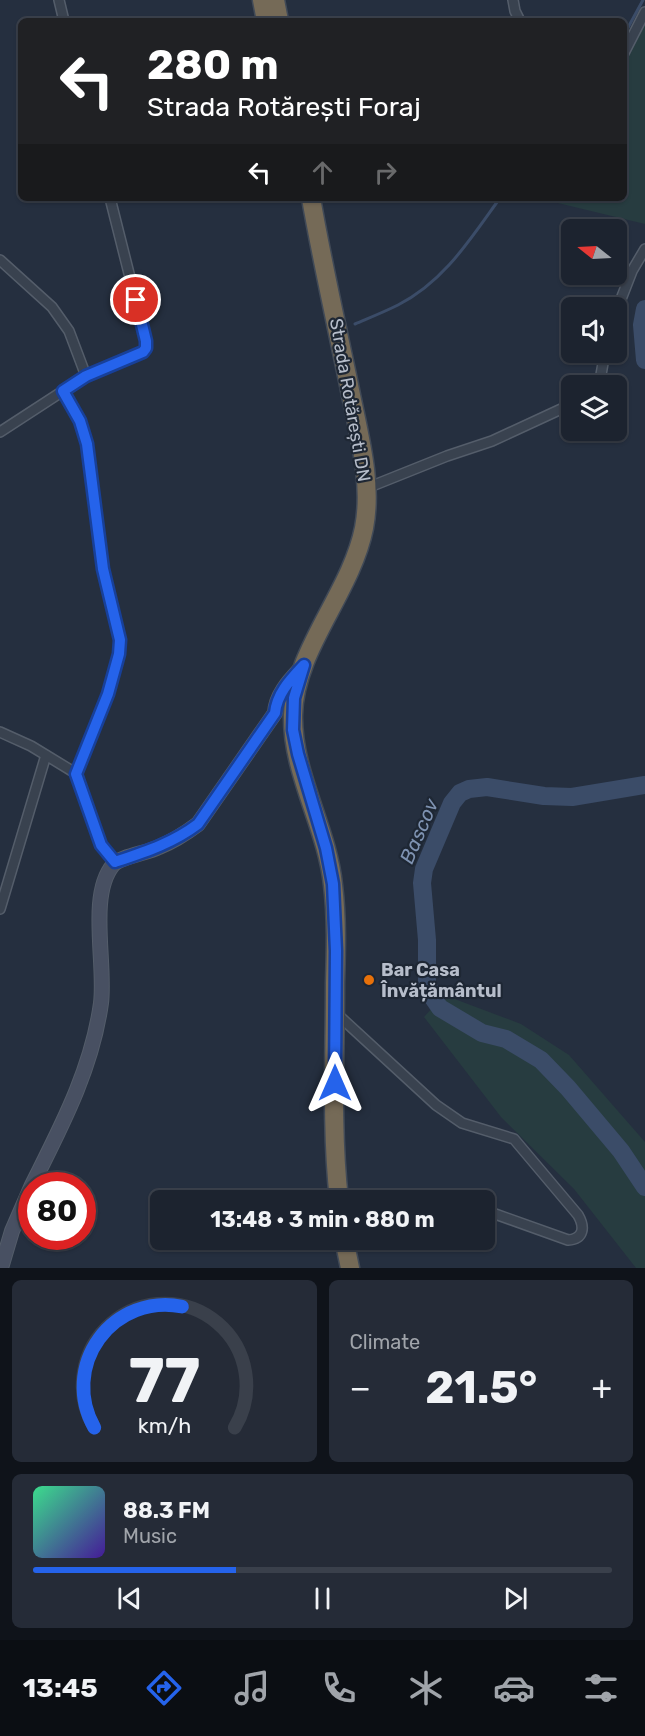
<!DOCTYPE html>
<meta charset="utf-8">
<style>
:root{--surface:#1c232f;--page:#252b37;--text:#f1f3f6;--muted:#a0a4aa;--line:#3a404b;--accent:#2563eb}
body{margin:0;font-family:Rubik,sans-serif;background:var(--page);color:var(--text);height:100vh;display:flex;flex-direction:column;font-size:22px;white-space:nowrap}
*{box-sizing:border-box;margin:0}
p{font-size:20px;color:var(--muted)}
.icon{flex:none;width:33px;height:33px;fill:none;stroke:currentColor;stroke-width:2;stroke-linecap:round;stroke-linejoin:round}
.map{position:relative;height:1268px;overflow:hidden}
.panel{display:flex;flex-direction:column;gap:12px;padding:12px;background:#0f131a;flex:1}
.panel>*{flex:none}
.hud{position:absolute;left:18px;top:18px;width:609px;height:183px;border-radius:9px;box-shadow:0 2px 4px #0004,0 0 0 2px var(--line);background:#202124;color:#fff;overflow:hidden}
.needle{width:39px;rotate:288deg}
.fabs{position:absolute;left:561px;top:219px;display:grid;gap:12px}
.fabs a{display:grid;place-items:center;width:66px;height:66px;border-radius:9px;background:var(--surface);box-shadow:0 2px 4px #0004,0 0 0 2px var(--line);font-size:30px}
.speed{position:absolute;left:18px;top:1172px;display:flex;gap:12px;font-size:30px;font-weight:700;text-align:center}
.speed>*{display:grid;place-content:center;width:78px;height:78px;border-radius:50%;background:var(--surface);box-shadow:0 2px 4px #0004,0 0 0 2px var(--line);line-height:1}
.speed .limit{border:9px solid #d22;background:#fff;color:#111}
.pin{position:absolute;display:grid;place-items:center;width:51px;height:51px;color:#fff;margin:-26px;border:3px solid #fff;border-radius:50%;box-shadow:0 2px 6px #0007}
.me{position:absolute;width:66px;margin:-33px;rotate:0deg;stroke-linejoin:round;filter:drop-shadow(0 0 4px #0008)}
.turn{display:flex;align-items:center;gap:21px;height:126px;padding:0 30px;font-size:27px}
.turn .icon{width:78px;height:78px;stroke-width:2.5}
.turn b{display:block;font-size:42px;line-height:51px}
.lanes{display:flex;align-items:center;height:57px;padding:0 30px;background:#0003;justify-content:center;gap:30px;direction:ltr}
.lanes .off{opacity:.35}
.big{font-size:45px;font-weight:700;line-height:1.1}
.panel .card{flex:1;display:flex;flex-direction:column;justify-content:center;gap:9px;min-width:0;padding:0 21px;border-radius:9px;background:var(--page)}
.panel .dial{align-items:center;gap:0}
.dial svg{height:156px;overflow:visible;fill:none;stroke:var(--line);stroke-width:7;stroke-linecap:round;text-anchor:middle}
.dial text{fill:var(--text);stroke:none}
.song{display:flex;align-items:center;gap:18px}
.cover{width:72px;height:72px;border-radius:9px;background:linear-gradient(135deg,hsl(150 70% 55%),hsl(260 70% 35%))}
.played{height:6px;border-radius:3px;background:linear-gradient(90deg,var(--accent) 35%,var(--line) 35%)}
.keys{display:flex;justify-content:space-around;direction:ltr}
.heat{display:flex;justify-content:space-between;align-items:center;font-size:33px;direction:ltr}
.panel .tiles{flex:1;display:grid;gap:12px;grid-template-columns:1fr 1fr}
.card:last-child{grid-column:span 2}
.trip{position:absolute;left:150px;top:1190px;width:345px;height:60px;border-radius:9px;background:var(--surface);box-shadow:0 2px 4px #0004,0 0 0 2px var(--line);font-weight:700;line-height:60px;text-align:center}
.dock{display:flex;height:96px;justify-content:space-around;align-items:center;background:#0b0e13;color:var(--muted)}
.dock .icon{width:42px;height:42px}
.dock .active{color:var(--accent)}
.dock b{font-size:27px;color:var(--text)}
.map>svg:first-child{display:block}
.green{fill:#273c40}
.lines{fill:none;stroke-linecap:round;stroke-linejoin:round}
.stream{stroke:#3b4c68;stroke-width:3}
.river{stroke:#3b4c68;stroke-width:18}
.street-casing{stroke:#545d6a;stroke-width:12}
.secondary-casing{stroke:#545d6a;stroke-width:16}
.highway-casing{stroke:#414a57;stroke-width:21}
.street{stroke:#39424f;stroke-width:9}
.secondary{stroke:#485062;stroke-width:14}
.highway{stroke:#756a57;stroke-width:18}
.route-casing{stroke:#184099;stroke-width:15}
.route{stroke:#2563eb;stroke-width:10}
.food-dot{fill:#e8710a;stroke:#1e2734;stroke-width:2}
.labels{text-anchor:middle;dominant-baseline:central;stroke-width:4.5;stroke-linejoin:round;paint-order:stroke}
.street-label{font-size:18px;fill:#b6bdca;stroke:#1e2734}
.poi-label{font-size:18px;font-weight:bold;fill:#b6bdca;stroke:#1e2734;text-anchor:start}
.water-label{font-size:20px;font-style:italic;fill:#7e92b1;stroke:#1e2734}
</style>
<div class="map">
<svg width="645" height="1268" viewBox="0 0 645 1268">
<rect width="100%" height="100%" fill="#252f3f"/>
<path class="green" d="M 645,19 L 645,224 L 537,198 L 624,198 L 624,61 Z
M 444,995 L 521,1024 L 569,1055 L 645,1142 L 645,1268 L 636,1268 L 574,1189 L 501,1117 L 424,1017 Z"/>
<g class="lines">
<path class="stream" d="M 624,35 L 643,0
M 355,324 C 369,318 384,312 398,305 C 444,282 471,238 500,198"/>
<path class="river" d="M 645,309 L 642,325 L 645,360
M 645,785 L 572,797 L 544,796 L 487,787 L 469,789 L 460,793 L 452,803 L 424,869 L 422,883 L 427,940 L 427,982 L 431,995 L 440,1008 L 482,1033 L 506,1039 L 541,1060 L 568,1088 L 621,1151 L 645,1187"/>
<defs>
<path id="street" d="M 59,0 L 64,21
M 513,0 L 515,11 L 520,21
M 624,53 L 645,12
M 0,260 L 52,307 L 69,331 L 86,376
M 616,312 L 632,271 L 645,249
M 599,386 L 605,352
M 63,391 L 80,421 L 87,444 L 103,569 L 120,640 L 119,654 L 108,694 L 77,774 L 101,845 L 115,862
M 616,400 L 620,400
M 0,432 L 86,376 L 143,352 L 146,348 L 146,341 L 110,198
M 367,488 L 447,456 L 492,441 L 572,404
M 0,732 L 31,746 L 77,774
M 0,909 L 46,755
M 337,1014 L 436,1105 L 462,1123 L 514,1139 L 578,1215 C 585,1227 584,1239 568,1240 L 484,1210"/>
<path id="secondary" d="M 32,1185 C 61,1127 92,1069 101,1003 C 106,964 88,895 113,865 C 121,856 148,853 159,847 C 174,841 186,833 198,824 L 275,713 C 276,694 290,680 302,667
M 1,1268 L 12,1231 L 32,1185"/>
<path id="highway" d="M 262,0 L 266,21
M 275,0 L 279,21
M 311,198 C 322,261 336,323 349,385 C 358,432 373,481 364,528 C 351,593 294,650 293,715 C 292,774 327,827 333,885 C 337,918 336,951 335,983 C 335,1055 331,1129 339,1200
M 344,1239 L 350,1268"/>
</defs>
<use href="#street" class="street-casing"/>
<use href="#secondary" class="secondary-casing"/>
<use href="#highway" class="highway-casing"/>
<use href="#street" class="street"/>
<use href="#secondary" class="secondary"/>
<use href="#highway" class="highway"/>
</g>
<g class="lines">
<defs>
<path id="route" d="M 136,300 L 146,341 L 146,348 L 143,352 L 86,376 L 63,391 L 80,421 L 87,444 L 103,569 L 120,640 L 119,654 L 108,694 L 76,774 L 101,845 L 115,862 C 145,852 173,843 198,824 L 275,713 C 277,693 291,679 304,665 L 294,698 L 293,730 L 298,754 L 326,848 L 333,884 L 336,951 L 335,1083"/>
</defs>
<use href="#route" class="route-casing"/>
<use href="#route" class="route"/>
</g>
<circle class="food-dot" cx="369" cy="980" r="6"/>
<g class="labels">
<g class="street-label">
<text transform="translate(350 400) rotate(80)">Strada Rotărești DN</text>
</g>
<g class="poi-label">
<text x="381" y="970">Bar Casa<tspan x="381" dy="21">Învățământul</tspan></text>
</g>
<g class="water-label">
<text transform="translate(419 831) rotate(-67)">Bascov</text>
</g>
</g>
</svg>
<div class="fabs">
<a><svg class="needle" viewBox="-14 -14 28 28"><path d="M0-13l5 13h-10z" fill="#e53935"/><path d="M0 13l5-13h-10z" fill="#a0a4aa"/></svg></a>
<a><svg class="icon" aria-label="sound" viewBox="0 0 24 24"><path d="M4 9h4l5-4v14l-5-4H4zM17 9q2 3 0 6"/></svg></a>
<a><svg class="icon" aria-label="layers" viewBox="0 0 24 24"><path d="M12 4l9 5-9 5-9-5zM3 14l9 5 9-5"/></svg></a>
</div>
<div class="speed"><div class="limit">80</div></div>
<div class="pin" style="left:136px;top:300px;background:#d93025"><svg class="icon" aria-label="arrive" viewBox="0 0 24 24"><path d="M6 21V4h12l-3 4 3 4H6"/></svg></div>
<svg class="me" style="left:335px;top:1083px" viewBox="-20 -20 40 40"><path d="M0-17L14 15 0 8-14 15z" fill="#2563eb" stroke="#fff" stroke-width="4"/></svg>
<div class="trip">13:48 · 3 min · 880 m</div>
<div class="hud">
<div class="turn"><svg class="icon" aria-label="left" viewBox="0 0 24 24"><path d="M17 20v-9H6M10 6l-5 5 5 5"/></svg><div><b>280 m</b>Strada Rotărești Foraj</div></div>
<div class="lanes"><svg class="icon" aria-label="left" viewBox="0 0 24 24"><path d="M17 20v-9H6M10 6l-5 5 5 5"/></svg><svg class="icon off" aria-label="ahead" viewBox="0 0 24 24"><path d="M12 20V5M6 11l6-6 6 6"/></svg><svg class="icon off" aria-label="right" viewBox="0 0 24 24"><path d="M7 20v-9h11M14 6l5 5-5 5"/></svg></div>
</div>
</div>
<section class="panel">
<div class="tiles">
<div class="card dial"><svg viewBox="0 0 100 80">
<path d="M14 69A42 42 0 1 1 86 69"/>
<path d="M14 69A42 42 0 0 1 59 7" stroke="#2563eb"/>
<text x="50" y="56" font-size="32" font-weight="700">77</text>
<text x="50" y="72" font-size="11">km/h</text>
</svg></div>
<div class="card"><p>Climate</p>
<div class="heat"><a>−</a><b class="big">21.5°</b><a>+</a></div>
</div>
<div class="card">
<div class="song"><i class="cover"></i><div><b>88.3 FM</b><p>Music</p></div></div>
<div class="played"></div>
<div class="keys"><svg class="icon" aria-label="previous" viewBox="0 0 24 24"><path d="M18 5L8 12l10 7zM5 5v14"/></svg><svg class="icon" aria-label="pause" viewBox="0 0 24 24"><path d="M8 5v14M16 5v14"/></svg><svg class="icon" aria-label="next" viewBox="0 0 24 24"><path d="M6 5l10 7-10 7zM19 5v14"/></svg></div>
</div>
</div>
</section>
<nav class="dock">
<b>13:45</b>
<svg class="icon active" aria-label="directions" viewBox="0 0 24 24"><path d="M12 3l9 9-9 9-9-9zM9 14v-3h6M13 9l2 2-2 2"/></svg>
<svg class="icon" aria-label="music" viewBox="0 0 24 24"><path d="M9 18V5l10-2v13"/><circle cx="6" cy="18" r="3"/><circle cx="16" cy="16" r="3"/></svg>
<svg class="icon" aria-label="phone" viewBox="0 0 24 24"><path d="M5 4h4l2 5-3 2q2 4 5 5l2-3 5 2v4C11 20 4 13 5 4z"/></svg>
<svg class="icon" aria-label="climate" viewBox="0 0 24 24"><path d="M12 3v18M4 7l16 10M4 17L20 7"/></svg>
<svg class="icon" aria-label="car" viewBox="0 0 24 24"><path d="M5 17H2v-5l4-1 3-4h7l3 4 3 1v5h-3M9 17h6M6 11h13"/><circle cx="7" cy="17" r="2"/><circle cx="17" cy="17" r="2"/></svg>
<svg class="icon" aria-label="filters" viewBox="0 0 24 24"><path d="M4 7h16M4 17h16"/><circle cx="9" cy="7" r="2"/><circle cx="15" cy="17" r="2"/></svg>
</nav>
